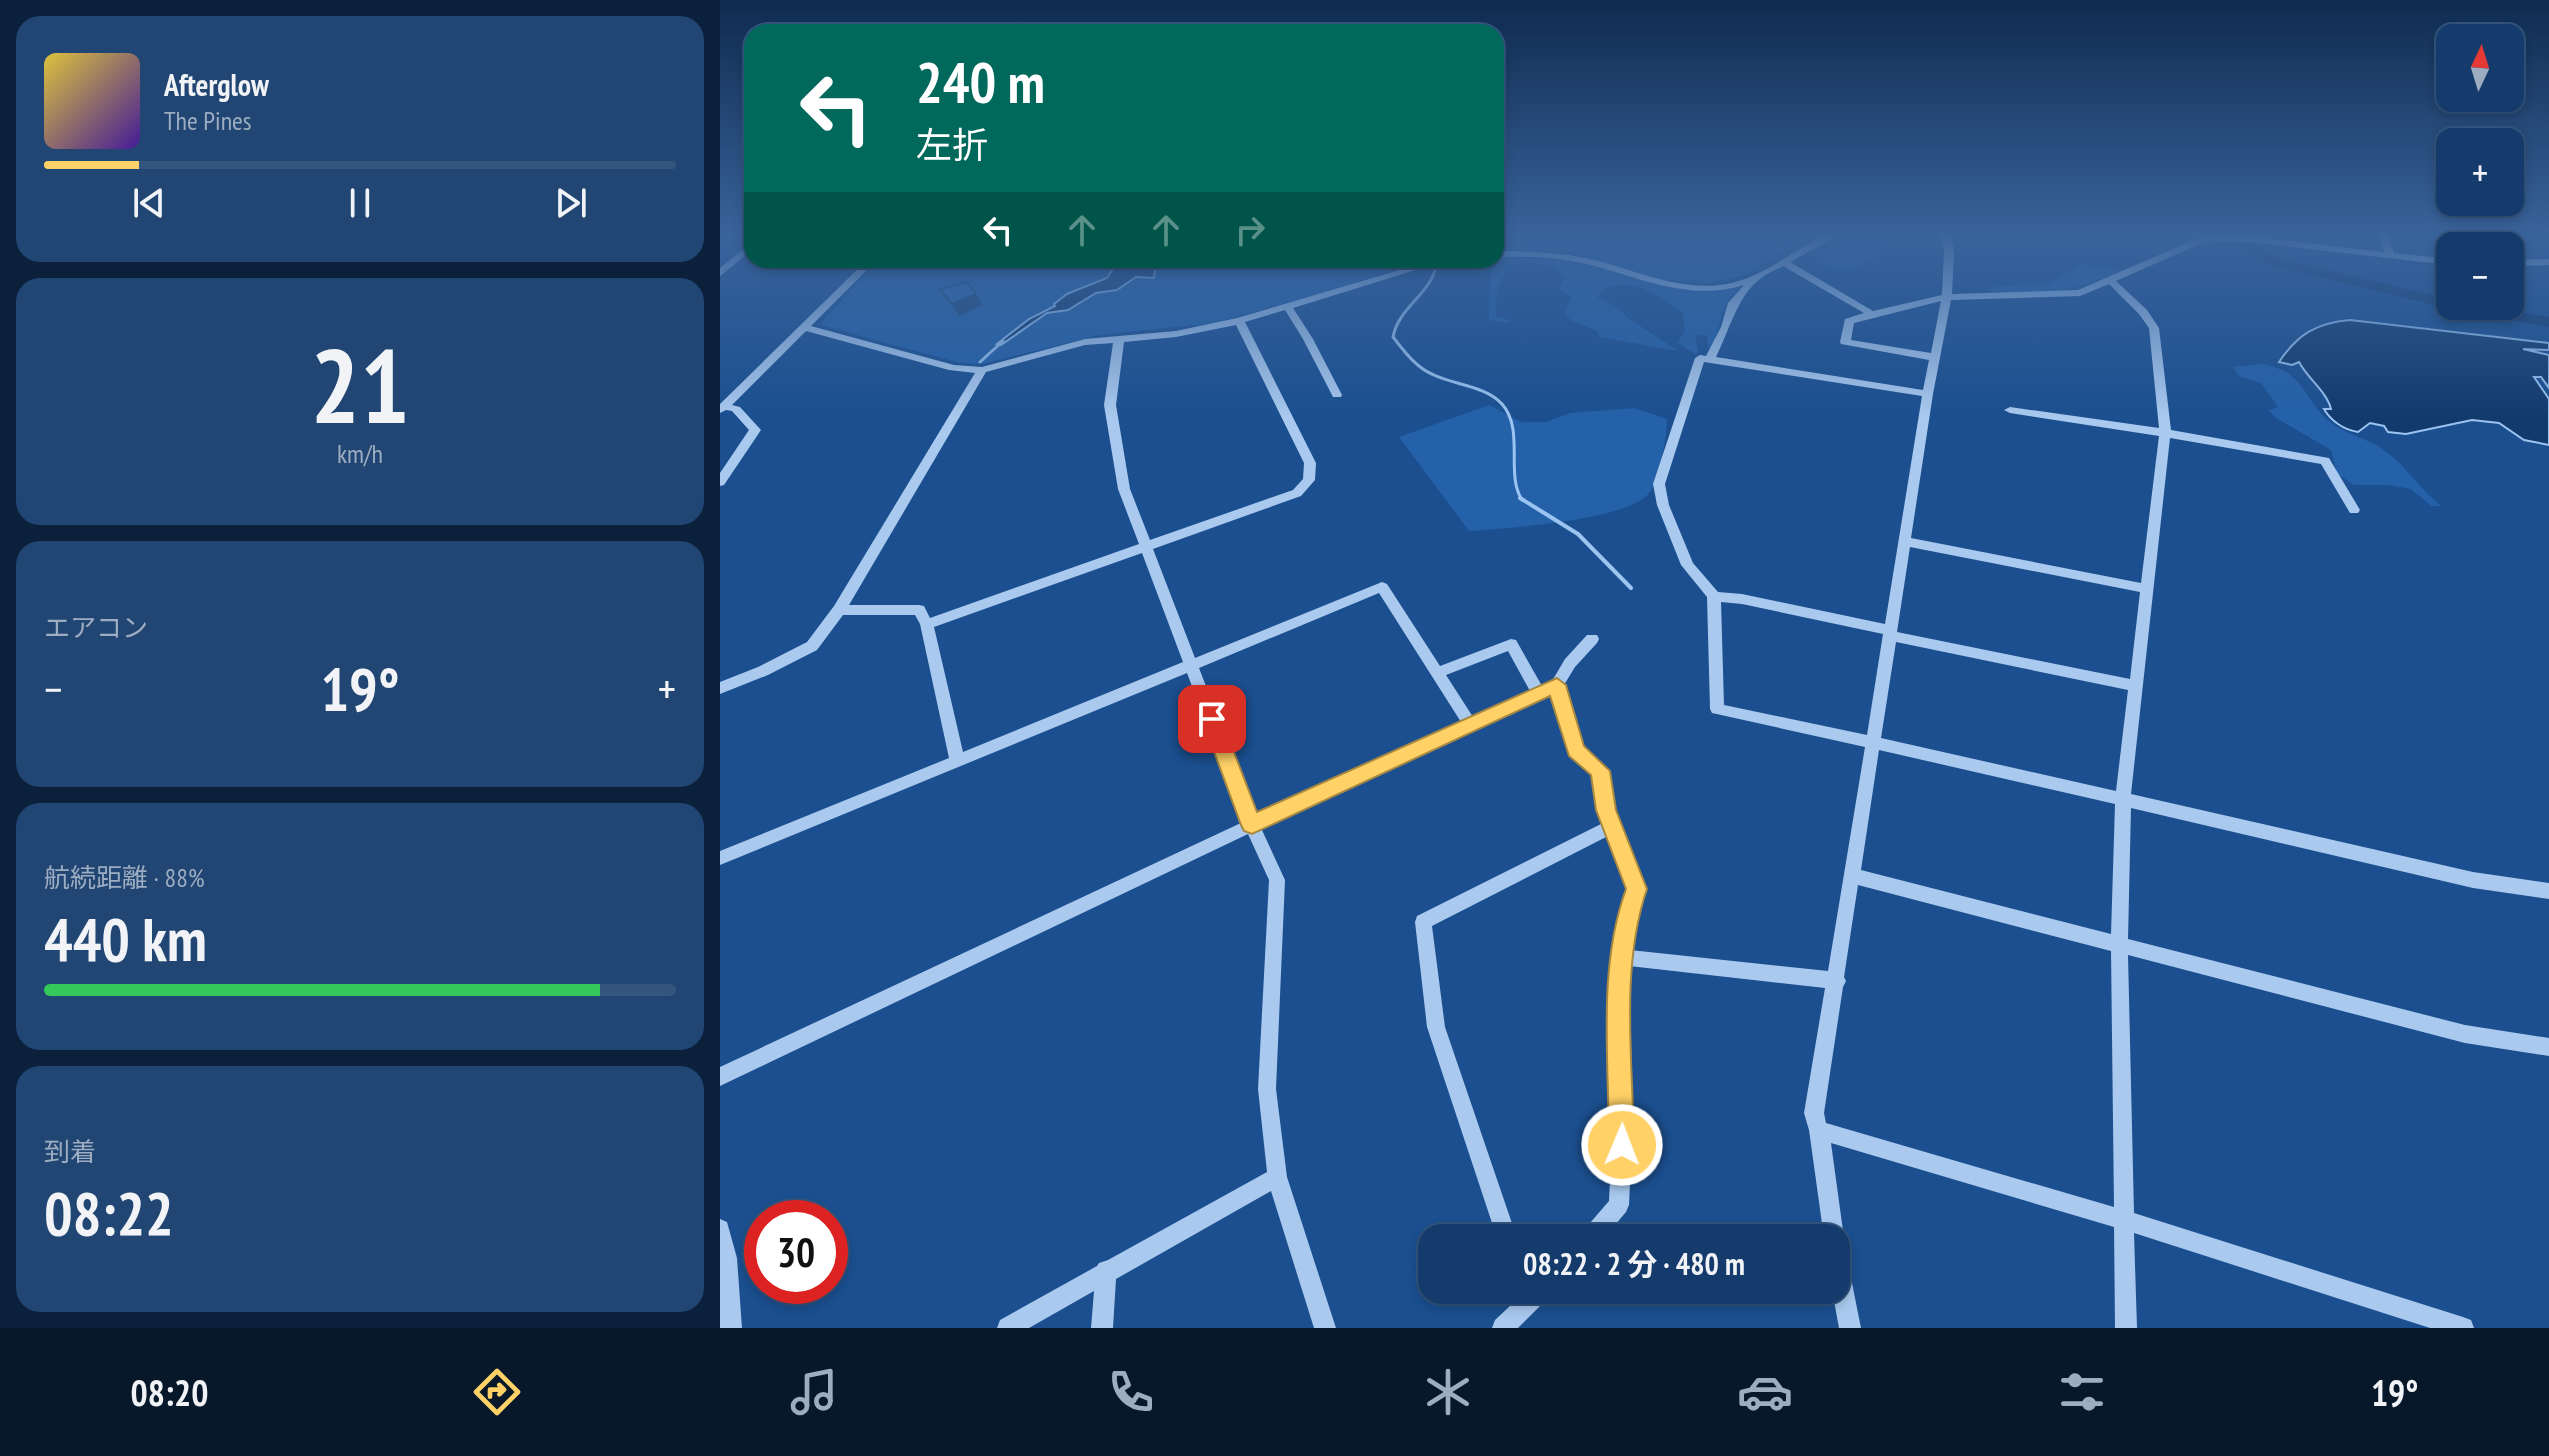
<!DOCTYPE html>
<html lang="ja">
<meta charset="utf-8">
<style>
:root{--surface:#143b6b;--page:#214673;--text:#f1f3f6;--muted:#9dadc1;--line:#33557e;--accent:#ffd166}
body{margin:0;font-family:"PT Sans Narrow","Noto Sans JP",sans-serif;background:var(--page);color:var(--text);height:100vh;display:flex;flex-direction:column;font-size:30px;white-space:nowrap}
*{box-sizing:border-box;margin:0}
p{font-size:26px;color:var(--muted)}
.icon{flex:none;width:44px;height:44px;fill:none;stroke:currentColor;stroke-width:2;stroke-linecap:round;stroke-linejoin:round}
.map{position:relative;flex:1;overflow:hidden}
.sheet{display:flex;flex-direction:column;gap:16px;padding:16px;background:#0b203b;width:720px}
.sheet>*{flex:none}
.guide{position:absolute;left:24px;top:24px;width:760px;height:244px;border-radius:24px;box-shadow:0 4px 12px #0003,0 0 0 2px var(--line);background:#00695c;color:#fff;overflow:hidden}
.needle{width:52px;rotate:4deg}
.buttons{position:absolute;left:1716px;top:24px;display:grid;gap:16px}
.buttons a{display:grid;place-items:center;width:88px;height:88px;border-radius:16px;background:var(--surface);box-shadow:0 4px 12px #0003,0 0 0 2px var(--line);font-size:40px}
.speed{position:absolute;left:24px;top:1200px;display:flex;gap:16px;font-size:40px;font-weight:700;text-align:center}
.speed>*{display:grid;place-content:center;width:104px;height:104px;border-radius:50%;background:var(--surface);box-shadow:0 4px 12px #0003,0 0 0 2px var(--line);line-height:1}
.speed .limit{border:12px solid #d22;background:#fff;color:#111}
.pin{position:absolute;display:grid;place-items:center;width:68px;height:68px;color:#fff;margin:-34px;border-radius:16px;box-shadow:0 4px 12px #0006}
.me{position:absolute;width:88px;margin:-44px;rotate:1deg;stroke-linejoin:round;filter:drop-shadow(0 0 6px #0008)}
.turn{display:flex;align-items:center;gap:28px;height:168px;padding:0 40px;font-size:36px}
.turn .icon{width:104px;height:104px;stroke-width:2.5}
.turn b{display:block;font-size:56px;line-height:68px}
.lanes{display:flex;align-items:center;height:76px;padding:0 40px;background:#0003;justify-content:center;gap:40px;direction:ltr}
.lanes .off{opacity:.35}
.big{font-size:60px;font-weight:700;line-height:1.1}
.sheet .card{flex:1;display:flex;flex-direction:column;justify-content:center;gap:12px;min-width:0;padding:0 28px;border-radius:24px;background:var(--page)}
.sheet .dial{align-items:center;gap:0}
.dial b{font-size:104px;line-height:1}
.song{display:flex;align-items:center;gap:24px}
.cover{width:96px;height:96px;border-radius:12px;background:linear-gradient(135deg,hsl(50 70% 55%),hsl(260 70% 35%))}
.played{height:8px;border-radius:4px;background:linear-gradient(90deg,var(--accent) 15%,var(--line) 15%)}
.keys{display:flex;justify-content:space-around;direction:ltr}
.heat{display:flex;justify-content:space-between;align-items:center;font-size:44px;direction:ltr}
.charge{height:12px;border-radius:6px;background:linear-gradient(90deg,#34c759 88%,var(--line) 0)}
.trip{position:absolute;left:698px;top:1224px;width:432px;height:80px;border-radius:24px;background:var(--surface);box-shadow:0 4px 12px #0003,0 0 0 2px var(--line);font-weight:700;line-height:80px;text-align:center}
.menu{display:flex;height:128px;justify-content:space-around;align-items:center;background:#08182b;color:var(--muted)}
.menu .icon{width:56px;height:56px}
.menu .on{color:var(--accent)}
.menu b{font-size:36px;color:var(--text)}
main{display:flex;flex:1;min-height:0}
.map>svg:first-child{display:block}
.green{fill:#2461a8}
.water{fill:#123a6d;stroke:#9cc4f0;stroke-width:2}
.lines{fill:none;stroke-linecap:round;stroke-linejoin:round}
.stream-far1{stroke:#9cc4f0;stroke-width:3}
.stream{stroke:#9cc4f0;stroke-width:4}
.river{fill:#123a6d;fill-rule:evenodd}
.minor{fill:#a9c9ee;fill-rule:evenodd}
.wall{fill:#245895}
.shaded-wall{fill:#1d4779}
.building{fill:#2a66ad;stroke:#1d4779;stroke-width:2}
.route{fill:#ffd166;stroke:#a68842;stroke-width:2}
</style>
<main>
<section class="sheet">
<div class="card">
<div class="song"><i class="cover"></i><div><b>Afterglow</b><p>The Pines</p></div></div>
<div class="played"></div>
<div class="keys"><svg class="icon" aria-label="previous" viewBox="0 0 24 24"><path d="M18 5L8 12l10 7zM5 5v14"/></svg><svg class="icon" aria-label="pause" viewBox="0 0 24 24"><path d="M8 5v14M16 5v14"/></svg><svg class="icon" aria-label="next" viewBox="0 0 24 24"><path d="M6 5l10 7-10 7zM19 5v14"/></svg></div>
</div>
<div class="card dial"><b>21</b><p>km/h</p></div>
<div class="card"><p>エアコン</p>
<div class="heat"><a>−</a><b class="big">19°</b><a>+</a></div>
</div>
<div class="card"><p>航続距離 · 88%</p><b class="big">440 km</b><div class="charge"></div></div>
<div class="card"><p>到着</p><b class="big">08:22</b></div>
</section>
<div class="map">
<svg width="1829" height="1328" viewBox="0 0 1829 1328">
<rect width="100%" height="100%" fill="#1b4f8f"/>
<path class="green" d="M 776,232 L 1103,232 L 1066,250 L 1024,275 L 987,283 L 945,280 L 845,252 L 776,249 Z
M 1135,232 L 1186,232 C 1171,245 1137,274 1118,271 C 1109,270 1102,264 1095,259 L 1098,252 Z
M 784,256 L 854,261 L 965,290 L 1021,288 C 1001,301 999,326 994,347 L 988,348 L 987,336 L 975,335 L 978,352 L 975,354 L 957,342 L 965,332 L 963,313 C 939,295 901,269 876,297 L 899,308 L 907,317 L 958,351 L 880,337 L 877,331 L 850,320 L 845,311 L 852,296 L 839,290 L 845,278 C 834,261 808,262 790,265 C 780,280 774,299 776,317 L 790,320 L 787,323 L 769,320 L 771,261 Z
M 159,260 L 702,260 L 612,290 L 494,323 L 379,335 L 262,364 L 240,363 L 101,325 L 104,319 Z
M 1361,264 L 1403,270 C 1353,293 1329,293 1276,294 L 1269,290 L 1277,286 L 1331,283 Z
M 1542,364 C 1587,372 1582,399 1610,422 C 1627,435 1645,437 1664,450 C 1685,465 1700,489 1721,506 L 1711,506 L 1691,489 L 1668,485 L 1634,485 L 1617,474 L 1611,450 L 1556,418 L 1549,410 L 1558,407 L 1541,383 L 1519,376 L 1513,367 Z
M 769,405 L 801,422 L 826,422 L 850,413 L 914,408 L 947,419 C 947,436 940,478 930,492 C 909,521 786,528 749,531 L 679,437 Z"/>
<path class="water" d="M 399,260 L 446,260 L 435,268 L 434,278 L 416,277 L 397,290 L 376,293 L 348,310 L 327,313 L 281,345 L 277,344 L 309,319 L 335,306 L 334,304 L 347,294 L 387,278 Z
M 1630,320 L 1829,343 L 1829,350 L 1803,349 L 1829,355 L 1829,388 L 1821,377 L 1814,377 L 1829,399 L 1829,445 L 1804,440 L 1779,423 L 1752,420 L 1686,434 L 1668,432 L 1664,426 L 1650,423 L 1638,432 C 1624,430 1611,421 1604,409 L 1611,409 C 1607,392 1588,379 1579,362 L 1572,365 L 1559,362 C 1578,334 1596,323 1630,320 Z"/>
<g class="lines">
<path class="stream-far1" d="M 717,260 C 714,294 679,305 673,337 C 684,351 696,368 714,375 C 735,385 766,386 782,404 C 805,430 785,474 802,500
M 260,362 L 283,341"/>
<path class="stream" d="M 800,498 L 858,534 L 911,588"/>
<path class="river" d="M 1504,232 C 1526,232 1541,249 1560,259 L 1730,299 L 1730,306 L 1766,306 L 1829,317 L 1829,327 L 1739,311 L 1550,265 L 1529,254 Z"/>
<path class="minor" d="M 1111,232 L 1124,232 L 1070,262 L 1153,311 L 1222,295 L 1224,252 L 1221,237 L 1226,234 L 1231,237 L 1234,252 L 1232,294 L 1358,290 L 1485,235 L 1528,236 L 1664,252 L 1658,232 L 1667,232 L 1674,253 L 1730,259 L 1730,265 L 1528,242 L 1486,241 L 1396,281 L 1427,310 L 1439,328 L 1451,430 L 1609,458 L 1640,510 L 1638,513 L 1630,513 L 1601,464 L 1450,438 L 1411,794 L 1753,872 L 1829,883 L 1829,899 L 1753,888 L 1411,808 L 1408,939 L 1745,1025 L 1829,1038 L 1829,1056 L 1745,1043 L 1408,955 L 1414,1213 L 1743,1317 L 1751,1320 L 1754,1328 L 1710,1328 L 1414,1233 L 1417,1328 L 1395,1328 L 1394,1227 L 1111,1143 L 1124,1238 L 1121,1245 L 1126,1253 L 1141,1328 L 1119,1328 L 1112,1290 L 1116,1290 L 1116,1238 L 1104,1238 L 1089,1130 L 1084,1113 L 1105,988 L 909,966 L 913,1115 L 909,1205 L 906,1212 L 884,1238 L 860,1238 L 863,1231 L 889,1201 L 893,1115 L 891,957 L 898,919 L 908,889 L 888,836 L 712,926 L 725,1027 L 797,1238 L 777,1238 L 707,1027 L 695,922 L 697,916 L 883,823 L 878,810 L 873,774 L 850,754 L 832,694 L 541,828 L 565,880 L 556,1089 L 567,1177 L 616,1328 L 594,1328 L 551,1191 L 396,1279 L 393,1328 L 371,1328 L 374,1291 L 309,1328 L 277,1328 L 280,1320 L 377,1266 L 379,1263 L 388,1260 L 547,1172 L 538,1089 L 549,880 L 528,834 L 0,1086 L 0,1067 L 523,822 L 467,673 L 0,865 L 0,851 L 229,758 L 200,624 L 195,615 L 123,615 L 97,650 L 48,675 L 0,694 L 0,682 L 38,667 L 87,642 L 114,606 L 255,373 L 229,370 L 86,331 L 12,405 L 20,407 L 41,430 L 4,485 L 0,486 L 0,473 L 29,430 L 12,411 L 6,410 L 0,413 L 0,404 L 147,260 L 157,260 L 91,326 L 234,365 L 262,367 L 365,339 L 456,331 L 517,318 L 713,260 L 728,260 L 573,308 L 593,339 L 622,395 L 621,397 L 613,397 L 612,395 L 583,339 L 565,310 L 525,322 L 596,463 L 595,480 L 581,496 L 433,549 L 475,658 L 662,582 L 667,584 L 720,666 L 791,639 L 796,640 L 822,686 L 832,681 L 845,659 L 867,635 L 877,635 L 879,639 L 877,643 L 855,667 L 844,685 L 862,747 L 885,766 L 888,771 L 894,810 L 924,889 L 914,919 L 910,950 L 1108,971 L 1145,747 L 992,713 L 990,709 L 987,597 L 961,565 L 937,505 L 933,484 L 975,358 L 980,355 L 986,356 L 1001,327 L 1008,303 L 1024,285 C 967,303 916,275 862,263 C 834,257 805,256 776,257 L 776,251 C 809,251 842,252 874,260 C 918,271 961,292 1007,284 C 1046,277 1076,247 1111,232 ZM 1063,266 L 1144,313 L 1125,319 L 1120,342 L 1121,344 L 1209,360 L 1203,390 L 996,357 C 1009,331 1018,295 1040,279 C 1047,273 1056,270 1063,266 ZM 1389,284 L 1419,314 L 1429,328 L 1439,428 L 1290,407 L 1284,410 L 1290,413 L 1439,436 L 1421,583 L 1191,538 L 1213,394 L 1231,300 L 1360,296 ZM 1221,301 L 1211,353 L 1131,340 L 1134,323 ZM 516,325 L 584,463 L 583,479 L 573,490 L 430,540 L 410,489 L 396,405 L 404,342 L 456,337 ZM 393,343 L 384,405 L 398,489 L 419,544 L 210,618 L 204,606 L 199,605 L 129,605 L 266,372 L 365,345 ZM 984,362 L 1202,396 L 1165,624 L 1022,594 L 998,592 L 973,563 L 949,505 L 945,484 ZM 1190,547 L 1420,592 L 1410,679 L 1177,632 ZM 422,553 L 463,662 L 243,752 L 214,627 ZM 659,593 L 741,722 L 536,816 L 479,668 ZM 1001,602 L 1022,604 L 1163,634 L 1147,735 L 1004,705 ZM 1176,642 L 1408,690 L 1396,791 L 1161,738 ZM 788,651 L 810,691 L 753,717 L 726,675 ZM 1159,750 L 1395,804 L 1391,934 L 1141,870 ZM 1138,885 L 1391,951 L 1394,1207 L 1106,1123 L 1104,1113 L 1123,987 L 1126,981 L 1124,977 Z
M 1728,232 C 1745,232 1754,241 1772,241 L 1764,232 L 1774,232 L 1785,244 L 1783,246 L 1751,246 Z
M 32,242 L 32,250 L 0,276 L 0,268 Z
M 1829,259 L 1829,265 L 1790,266 L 1790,260 Z
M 0,1219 L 7,1222 L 17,1258 L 22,1328 L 0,1328 Z
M 807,1290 L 833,1290 L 829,1297 L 798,1328 L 772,1328 L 775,1320 Z"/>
</g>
<path class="wall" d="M 220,289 L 256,294 L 262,305 L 239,316 Z"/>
<path class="shaded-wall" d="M 324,260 L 333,261 L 304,271 L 303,268 Z
M 256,294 L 262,305 L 239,316 L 232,304 Z"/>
<path class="building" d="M 295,260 L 324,260 L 303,268 Z
M 247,282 L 256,294 L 232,304 L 220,289 Z"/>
<linearGradient id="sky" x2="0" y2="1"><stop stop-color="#0f2b4f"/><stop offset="0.56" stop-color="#39639b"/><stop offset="1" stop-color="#39639b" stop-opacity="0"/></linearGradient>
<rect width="1829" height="418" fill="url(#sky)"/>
<path class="route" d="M 837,678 L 846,685 L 864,746 L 890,771 L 896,810 L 927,889 C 900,968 913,1062 914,1145 L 911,1154 L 902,1158 L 893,1154 L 889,1145 C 889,1062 877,968 906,889 L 876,810 L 871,775 L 849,756 L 830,696 L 532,834 L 524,831 L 521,825 L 482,719 L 485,713 L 499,713 L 537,812 Z"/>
</svg>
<div class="buttons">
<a><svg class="needle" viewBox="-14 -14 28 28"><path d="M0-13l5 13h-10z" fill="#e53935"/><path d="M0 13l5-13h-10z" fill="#9dadc1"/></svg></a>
<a>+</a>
<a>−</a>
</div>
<div class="speed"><div class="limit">30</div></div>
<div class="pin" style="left:492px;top:719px;background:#d93025"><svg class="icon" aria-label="arrive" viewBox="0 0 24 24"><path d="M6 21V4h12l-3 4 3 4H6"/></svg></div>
<svg class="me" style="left:902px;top:1145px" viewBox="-20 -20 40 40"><circle r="17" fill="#ffd166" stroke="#fff" stroke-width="3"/><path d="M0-11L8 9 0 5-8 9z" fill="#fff"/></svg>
<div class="trip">08:22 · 2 分 · 480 m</div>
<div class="guide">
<div class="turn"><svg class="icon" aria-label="left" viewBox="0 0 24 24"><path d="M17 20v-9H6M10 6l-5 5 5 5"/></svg><div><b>240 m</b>左折</div></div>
<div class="lanes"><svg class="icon" aria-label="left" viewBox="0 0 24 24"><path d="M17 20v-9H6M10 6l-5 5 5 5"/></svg><svg class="icon off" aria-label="ahead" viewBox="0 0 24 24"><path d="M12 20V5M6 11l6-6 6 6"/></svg><svg class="icon off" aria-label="ahead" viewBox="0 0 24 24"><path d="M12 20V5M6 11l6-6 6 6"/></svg><svg class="icon off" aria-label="right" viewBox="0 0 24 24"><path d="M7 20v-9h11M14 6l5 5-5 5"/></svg></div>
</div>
</div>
</main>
<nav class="menu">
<b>08:20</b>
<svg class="icon on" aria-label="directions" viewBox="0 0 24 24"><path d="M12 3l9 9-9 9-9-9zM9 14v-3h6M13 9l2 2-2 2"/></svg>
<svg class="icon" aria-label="music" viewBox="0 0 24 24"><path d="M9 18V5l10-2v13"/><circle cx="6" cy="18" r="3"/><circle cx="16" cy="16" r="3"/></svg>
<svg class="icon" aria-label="phone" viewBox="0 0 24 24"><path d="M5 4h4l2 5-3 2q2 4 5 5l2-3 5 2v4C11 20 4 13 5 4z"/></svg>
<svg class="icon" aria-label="climate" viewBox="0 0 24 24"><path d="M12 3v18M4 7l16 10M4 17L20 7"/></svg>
<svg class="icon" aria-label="car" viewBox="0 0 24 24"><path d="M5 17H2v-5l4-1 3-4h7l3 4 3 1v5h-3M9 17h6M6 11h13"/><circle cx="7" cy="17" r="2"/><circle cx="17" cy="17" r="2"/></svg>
<svg class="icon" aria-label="filters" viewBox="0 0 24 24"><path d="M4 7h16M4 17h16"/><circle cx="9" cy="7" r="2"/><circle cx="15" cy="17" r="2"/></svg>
<b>19°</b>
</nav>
